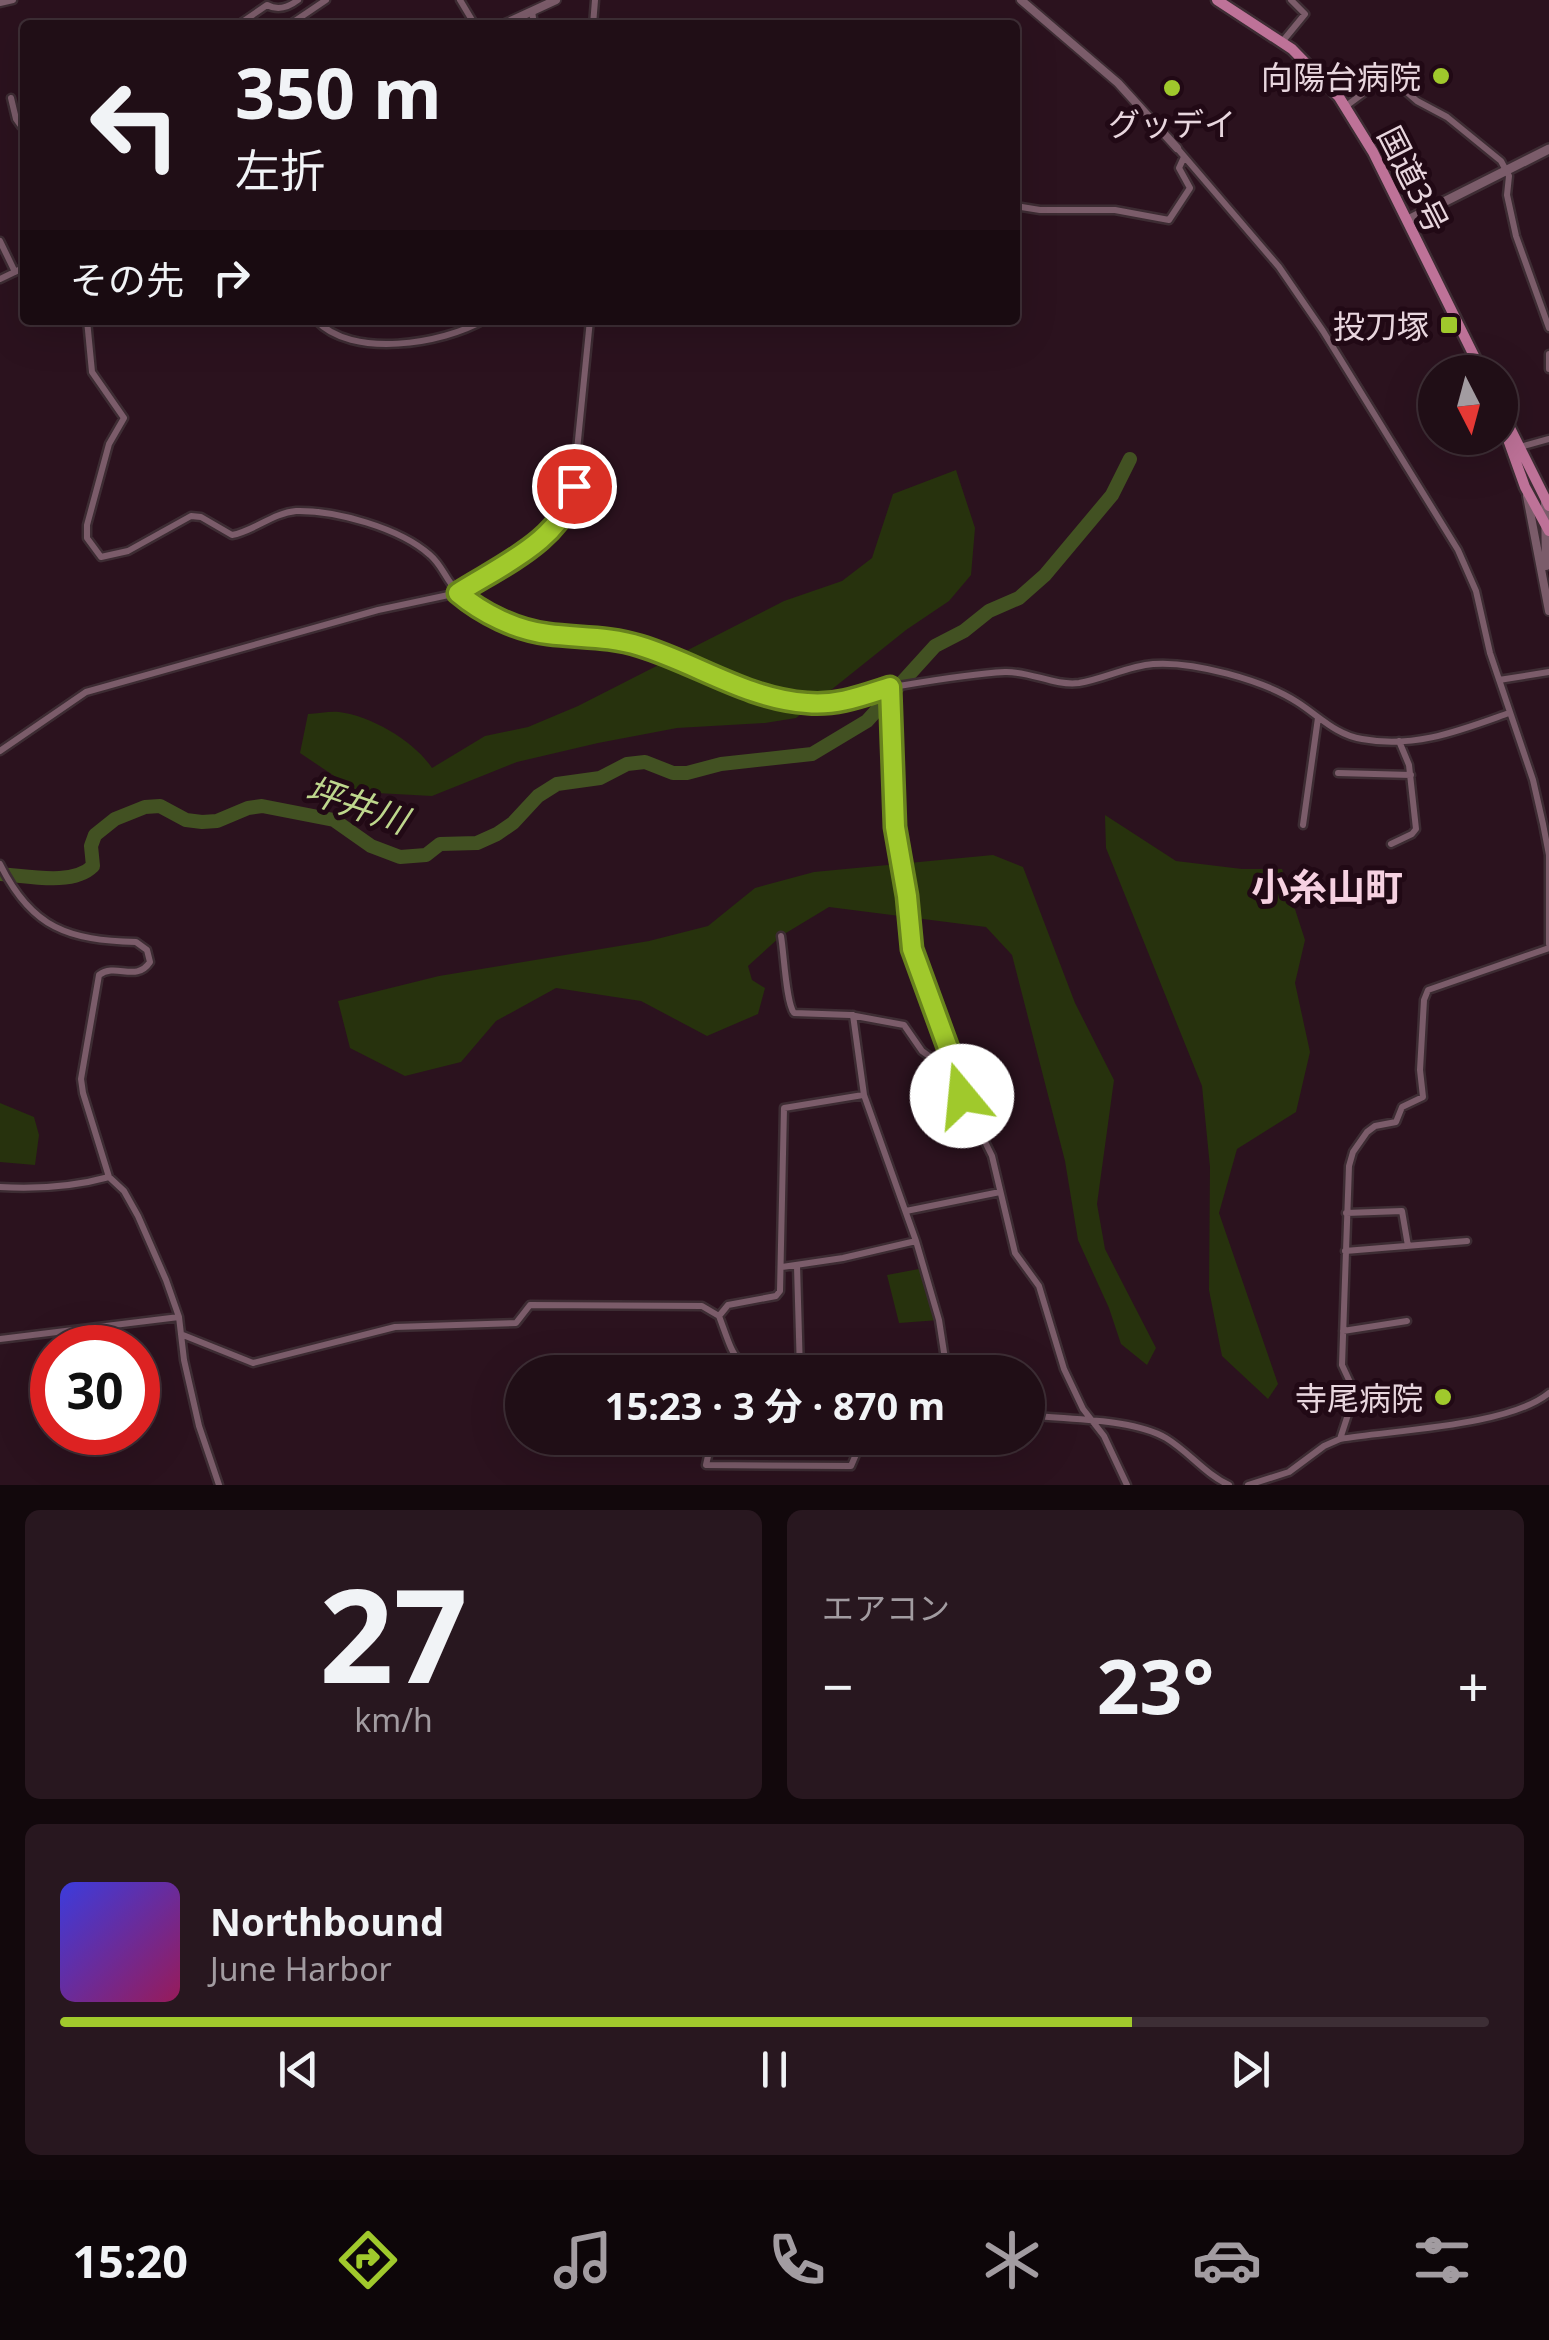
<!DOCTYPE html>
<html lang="ja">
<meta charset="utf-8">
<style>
:root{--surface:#200e16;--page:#28171f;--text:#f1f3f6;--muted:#a29ca1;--line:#3d2e35;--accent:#a0c92c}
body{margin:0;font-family:"Noto Sans","Noto Sans JP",sans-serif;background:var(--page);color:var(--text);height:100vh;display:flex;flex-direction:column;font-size:38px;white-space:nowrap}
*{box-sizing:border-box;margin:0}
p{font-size:32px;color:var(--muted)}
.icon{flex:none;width:55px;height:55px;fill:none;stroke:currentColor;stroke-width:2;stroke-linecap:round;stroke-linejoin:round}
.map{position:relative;height:1485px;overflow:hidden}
.details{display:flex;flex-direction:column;gap:25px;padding:25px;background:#12080c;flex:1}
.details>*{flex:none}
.guide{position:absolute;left:20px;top:20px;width:1000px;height:305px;border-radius:10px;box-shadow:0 10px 40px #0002,0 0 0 2px var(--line);background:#200e16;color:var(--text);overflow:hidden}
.needle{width:65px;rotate:174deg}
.buttons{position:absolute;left:1418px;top:355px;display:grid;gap:20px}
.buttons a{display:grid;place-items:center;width:100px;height:100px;border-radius:50%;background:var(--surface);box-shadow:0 10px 40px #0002,0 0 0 2px var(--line);font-size:50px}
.speed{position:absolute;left:30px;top:1325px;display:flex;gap:20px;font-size:50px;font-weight:700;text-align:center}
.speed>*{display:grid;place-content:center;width:130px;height:130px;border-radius:50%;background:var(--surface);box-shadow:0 10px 40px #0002,0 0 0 2px var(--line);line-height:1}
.speed .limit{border:15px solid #d22;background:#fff;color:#111}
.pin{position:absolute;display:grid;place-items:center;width:85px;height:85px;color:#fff;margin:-42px;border:5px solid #fff;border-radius:50%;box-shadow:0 2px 10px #0007}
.me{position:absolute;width:110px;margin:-55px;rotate:343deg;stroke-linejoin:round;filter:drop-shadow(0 0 8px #0008)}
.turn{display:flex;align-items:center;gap:35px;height:210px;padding:0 50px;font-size:45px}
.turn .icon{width:130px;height:130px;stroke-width:2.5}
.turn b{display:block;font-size:70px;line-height:85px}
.then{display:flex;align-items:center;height:95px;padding:0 50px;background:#0003;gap:20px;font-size:38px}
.big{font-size:75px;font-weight:700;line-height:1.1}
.details .card{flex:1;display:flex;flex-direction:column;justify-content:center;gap:15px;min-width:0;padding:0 35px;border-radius:15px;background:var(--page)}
.details .dial{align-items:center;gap:0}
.dial b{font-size:130px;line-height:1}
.song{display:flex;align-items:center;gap:30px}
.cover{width:120px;height:120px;border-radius:15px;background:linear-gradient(135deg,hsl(240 70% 55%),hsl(330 70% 35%))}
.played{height:10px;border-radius:5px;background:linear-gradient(90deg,var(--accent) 75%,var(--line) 75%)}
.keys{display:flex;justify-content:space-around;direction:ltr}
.heat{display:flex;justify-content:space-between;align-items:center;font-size:55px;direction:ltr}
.details .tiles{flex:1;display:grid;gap:25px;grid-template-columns:1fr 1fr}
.card:last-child{grid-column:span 2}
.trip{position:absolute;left:505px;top:1355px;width:540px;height:100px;border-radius:50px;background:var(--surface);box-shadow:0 10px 40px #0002,0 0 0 2px var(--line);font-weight:700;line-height:100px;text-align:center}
.tabs{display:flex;height:160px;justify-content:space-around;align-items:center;background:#0d0609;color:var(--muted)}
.tabs .icon{width:70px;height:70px}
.tabs .active{color:var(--accent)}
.tabs b{font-size:45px;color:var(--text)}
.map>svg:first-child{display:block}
.green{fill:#27320d}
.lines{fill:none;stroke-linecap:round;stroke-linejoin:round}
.river{stroke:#425122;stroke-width:14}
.minor-casing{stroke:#3d2c33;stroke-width:11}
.tertiary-casing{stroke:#3d2c33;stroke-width:12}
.secondary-casing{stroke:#3d2c33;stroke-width:14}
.trunk-casing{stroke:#3d2c33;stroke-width:15}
.minor{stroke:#7b5c6a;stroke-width:6}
.tertiary{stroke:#7b5c6a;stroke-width:8}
.secondary{stroke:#7b5c6a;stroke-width:9}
.trunk{stroke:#be7298;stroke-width:10}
.route-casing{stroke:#68831d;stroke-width:25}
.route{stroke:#a0c92c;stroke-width:18}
.poi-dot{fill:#a0c92c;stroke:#210915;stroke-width:4}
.labels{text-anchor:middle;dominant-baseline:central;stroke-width:10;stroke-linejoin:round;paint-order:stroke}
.poi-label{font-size:32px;fill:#e8d6de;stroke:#210915;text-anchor:end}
.street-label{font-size:32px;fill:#e8d6de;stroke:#210915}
.water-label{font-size:35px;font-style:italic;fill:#bed78d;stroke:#210915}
.quarter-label{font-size:38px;font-weight:bold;fill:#f6d1e1;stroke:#210915}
</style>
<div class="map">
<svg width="1549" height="1485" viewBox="0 0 1549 1485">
<rect width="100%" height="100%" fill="#2b121e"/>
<path class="green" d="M 956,470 L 975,528 L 971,575 L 949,601 L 906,630 L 796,718 L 765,723 L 677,728 L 598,743 L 517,762 L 432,796 L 358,792 L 300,753 L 308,714 C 318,714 329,711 339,712 C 372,716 415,742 432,768 L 485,736 L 528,727 L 578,706 L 784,601 L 842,581 L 872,558 L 893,494 Z
M 1105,815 L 1176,861 L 1242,869 L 1282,869 L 1305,940 L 1295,983 L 1310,1052 L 1296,1112 L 1237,1149 L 1219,1213 L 1278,1384 L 1268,1399 L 1222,1356 L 1209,1290 L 1210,1167 L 1202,1086 L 1106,848 Z
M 993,855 L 1023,867 L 1075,1003 L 1114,1080 L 1097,1204 L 1105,1249 L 1156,1348 L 1147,1365 L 1121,1344 L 1109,1308 L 1078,1240 L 1065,1161 L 1012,955 L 986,927 L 829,907 L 781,936 L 748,966 L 752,980 L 765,988 L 758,1014 L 707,1036 L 641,1001 L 556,988 L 496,1021 L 461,1062 L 405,1076 L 350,1048 L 338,1001 L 439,976 L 649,941 L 708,926 L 755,888 L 814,872 Z
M 0,1103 L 34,1117 L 39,1135 L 35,1165 L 0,1162 Z
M 924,1268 L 939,1320 L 899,1323 L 887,1275 Z"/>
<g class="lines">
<path class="river" d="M 0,874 C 29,876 73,886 93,866 L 91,846 L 95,835 L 115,819 L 145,807 L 160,806 L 186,820 L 202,822 L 217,821 L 248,808 L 262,806 L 334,820 L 371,846 L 400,857 L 426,855 L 440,844 L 477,843 L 497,834 L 513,823 L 538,796 L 557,784 L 600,778 L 627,764 L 645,762 L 673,773 L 687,773 L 721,764 L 812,754 L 867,721 L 935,646 L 964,631 L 989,611 L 1019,598 L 1045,575 L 1112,495 L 1130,459"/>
<defs>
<path id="minor" d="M 460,0 L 475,25
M 0,3 L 13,0
M 532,11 L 534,25
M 238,25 L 267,5 C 278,11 289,7 298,0
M 289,25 L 326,0
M 593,25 L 595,0
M 1282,42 L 1305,14 L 1291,0
M 11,98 L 16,119 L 21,126
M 1346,106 L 1380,81 L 1393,80 L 1417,101 L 1447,117 L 1501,161 L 1509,176 L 1507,195 L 1516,236 L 1549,328
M 1177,148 L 1279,267 L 1323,331 L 1458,550 L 1476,591 L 1490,653 L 1533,780 L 1543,824 L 1549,855 L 1549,944
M 1015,206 L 1040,210 L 1115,210 L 1169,220 L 1190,188 L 1179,168 L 1184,157
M 0,241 L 15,272
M 0,279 L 25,267
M 87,320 L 92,372 L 124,418 L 109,444 L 87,525 L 87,538 L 101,557 L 128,551 L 191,516 L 201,517 L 232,535 C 254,531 273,513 296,511 C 335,510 400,528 430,555 C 442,565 446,580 457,591 C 472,607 494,617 515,625 C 552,641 595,634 634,644 C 678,655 716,682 760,695 C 785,702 815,707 842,702 C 859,698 875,690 893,687 C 929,681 968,674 1005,672 C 1030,671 1054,686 1079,683 C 1104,679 1128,666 1153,664 C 1193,661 1263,680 1297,702 C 1319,716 1336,735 1362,739 C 1415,749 1461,730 1509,713
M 316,320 C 351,359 443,344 484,320
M 1549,354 L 1549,369
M 1520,447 L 1549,439
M 1499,680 L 1549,672
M 889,687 L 895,827 L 900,844 L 915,964 L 951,1056 L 958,1087 L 992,1156 L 1015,1253 L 1039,1286 L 1064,1369 L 1083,1409 L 1104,1436 L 1127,1485
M 0,751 L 86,692 L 378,610 L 458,593 L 551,530 L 562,519 L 572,500 L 590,320
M 1338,773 L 1411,775
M 1303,825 L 1318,718
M 1391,844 L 1412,834 L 1416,829 L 1409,765 L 1399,741
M 0,864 C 32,929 69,940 136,942 L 147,950 L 150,962 C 136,983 116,962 99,975 L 81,1079 L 83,1093 L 109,1177 L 124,1191 L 138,1216 L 166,1280 L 179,1317 L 184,1360 L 199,1426 L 219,1485
M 781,936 C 784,953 786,1003 794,1013 L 850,1015 L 904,1025 L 922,1051 L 955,1075
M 853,1015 L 864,1095 L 916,1241 L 939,1320 L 947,1372
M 0,1187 C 37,1189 73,1187 109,1177
M 906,1211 L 1000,1192
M 1346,1213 L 1402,1211 L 1408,1246
M 1345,1251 L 1467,1241
M 797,1266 L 800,1372
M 782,1267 L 843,1258 L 916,1241
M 719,1316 L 728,1305 L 776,1296 L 780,1291 L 784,1108 L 863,1095
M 1343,1331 L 1407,1321
M 183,1335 L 253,1363 L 395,1327 L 516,1323 L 530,1305 L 702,1306 L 719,1316 C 739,1370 731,1361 787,1372
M 0,1339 L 179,1317
M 716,1372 L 719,1364 L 734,1358
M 1028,1415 C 1067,1420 1132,1418 1166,1438 C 1189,1452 1205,1474 1229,1485
M 712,1438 L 706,1465 L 851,1466 L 863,1438
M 1340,1439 L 1355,1393 L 1342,1365 L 1349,1166 L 1353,1152 L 1367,1132 L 1375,1126 L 1396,1122 L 1402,1107 L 1423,1097 L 1420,1070 L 1424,1000 L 1428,990 L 1549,948
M 1248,1485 L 1289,1472 L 1324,1446 L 1340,1439 C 1394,1430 1509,1426 1549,1393"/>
<path id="tertiary" d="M 1021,0 L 1118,83 L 1177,148
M 502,25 L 556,0
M 1527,496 L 1549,611
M 1545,500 L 1546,566"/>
<path id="secondary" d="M 1408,220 L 1549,149"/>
<path id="trunk" d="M 1217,0 L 1292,49 L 1339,97 L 1373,152 L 1482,372
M 1500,408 L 1549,506
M 1500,417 L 1525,487 L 1549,531"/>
</defs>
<use href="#minor" class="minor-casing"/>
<use href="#tertiary" class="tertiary-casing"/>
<use href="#secondary" class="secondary-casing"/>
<use href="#trunk" class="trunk-casing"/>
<use href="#minor" class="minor"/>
<use href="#tertiary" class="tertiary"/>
<use href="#secondary" class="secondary"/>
<use href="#trunk" class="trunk"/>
</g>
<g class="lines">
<defs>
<path id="route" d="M 574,486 C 565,539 500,566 458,593 C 483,614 516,630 548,634 C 579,638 609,636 640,646 C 696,663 747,699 807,703 C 836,706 862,696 890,687 L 895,827 L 907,896 L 912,949 L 951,1056 L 962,1096"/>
</defs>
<use href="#route" class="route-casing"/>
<use href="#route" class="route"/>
</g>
<g class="poi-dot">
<circle cx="1441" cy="76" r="10"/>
<circle cx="1172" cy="88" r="10"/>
<rect x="1439" y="315" width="20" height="20" rx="5"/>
<circle cx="1443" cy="1397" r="10"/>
</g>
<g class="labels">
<g class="poi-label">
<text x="1421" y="76">向陽台病院</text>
<text x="1172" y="123" text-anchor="middle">グッデイ</text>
<text x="1429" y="325">投刀塚</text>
<text x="1423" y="1397">寺尾病院</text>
</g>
<g class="street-label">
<text transform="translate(1414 179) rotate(63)">国道3号</text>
</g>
<g class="water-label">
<text transform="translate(357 804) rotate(19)">坪井川</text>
</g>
<g class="quarter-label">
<text x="1327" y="886">小糸山町</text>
</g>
</g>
</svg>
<div class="buttons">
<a><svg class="needle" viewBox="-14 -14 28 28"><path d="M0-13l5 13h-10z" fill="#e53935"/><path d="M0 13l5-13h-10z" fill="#a29ca1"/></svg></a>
</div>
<div class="speed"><div class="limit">30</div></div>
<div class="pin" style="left:574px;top:486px;background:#d93025"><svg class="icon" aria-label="arrive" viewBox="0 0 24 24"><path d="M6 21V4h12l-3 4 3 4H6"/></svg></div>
<svg class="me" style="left:962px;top:1096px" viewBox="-20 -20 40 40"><circle r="19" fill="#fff"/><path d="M0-13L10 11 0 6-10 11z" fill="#a0c92c"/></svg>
<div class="trip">15:23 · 3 分 · 870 m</div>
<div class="guide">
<div class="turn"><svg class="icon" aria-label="left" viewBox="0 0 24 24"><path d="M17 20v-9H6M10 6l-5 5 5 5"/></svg><div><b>350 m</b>左折</div></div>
<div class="then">その先<svg class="icon" aria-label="right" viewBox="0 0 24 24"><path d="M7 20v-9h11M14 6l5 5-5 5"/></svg></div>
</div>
</div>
<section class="details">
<div class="tiles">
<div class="card dial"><b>27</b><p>km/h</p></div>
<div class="card"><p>エアコン</p>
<div class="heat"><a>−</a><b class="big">23°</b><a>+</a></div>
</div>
<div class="card">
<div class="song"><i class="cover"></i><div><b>Northbound</b><p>June Harbor</p></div></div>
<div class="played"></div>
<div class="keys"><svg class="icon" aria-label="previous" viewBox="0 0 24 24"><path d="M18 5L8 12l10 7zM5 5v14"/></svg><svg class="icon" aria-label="pause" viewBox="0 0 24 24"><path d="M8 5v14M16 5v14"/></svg><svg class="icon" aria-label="next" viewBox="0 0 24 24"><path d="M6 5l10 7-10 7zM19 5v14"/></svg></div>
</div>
</div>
</section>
<nav class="tabs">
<b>15:20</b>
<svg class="icon active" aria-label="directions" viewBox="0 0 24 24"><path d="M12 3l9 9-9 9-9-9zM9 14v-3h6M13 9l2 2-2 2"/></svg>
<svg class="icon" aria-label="music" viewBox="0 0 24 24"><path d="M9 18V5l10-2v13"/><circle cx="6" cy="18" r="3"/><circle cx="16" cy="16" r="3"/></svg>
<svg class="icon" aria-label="phone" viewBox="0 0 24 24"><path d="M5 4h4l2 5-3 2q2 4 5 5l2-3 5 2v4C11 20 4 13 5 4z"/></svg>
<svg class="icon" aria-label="climate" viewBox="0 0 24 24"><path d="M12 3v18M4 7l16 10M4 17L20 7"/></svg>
<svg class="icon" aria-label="car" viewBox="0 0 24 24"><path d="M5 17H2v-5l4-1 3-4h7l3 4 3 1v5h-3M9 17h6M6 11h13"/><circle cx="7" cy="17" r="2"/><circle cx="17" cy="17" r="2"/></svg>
<svg class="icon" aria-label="filters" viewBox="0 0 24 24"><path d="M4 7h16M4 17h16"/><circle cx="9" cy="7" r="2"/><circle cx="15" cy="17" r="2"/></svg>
</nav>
